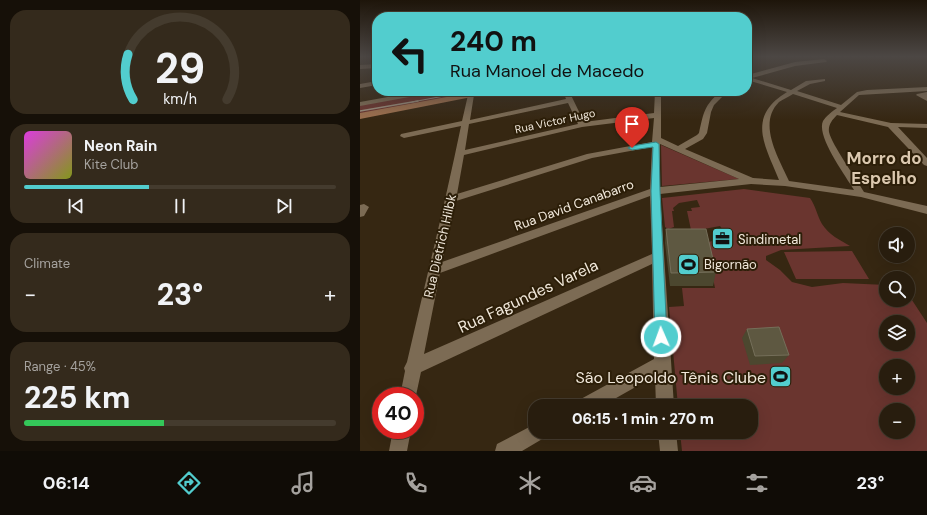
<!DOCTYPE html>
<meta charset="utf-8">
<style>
:root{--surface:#281d0e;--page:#342a1c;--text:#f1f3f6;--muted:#a5a29e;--line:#443b2e;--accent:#52cdce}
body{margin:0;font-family:"DM Sans",sans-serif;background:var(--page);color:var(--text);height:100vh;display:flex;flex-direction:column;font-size:15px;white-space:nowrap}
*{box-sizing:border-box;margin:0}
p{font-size:13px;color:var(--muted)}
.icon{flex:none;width:22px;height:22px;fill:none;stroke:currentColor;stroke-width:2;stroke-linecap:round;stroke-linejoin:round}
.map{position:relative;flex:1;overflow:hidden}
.details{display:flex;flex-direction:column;gap:10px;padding:10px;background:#161008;width:360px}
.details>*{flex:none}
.banner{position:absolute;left:12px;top:12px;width:380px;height:84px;border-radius:16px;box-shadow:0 4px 16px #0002,0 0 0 1px var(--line);background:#52cdce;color:#111;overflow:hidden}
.fabs{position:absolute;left:519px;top:227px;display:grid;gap:8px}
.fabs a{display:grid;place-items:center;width:36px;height:36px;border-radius:50%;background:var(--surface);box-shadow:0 4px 16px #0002,0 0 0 1px var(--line);font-size:20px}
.speed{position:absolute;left:12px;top:387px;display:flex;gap:8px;font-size:20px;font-weight:700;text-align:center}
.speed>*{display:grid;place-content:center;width:52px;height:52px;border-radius:50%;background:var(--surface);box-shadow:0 4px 16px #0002,0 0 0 1px var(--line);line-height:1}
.speed .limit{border:6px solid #d22;background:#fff;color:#111}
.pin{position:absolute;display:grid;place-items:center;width:34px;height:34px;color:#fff;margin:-41px -17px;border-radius:50% 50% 50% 0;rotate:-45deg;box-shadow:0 0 4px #0007}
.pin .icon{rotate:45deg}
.me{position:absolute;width:44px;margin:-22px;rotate:358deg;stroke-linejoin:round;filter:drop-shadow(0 0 3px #0008)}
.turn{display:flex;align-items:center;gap:14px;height:84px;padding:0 12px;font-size:18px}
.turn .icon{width:52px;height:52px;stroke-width:2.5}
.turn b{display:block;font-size:28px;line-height:34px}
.big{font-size:30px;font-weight:800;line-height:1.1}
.details .widget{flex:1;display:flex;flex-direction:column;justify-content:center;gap:6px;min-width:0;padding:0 14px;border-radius:16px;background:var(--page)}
.details .dial{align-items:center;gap:0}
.dial svg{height:104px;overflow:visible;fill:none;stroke:var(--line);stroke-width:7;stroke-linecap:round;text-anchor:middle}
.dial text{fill:var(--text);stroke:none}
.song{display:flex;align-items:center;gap:12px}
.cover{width:48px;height:48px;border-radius:6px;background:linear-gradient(135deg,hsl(300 70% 55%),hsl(70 70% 35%))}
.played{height:4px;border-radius:2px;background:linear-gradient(90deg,var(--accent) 40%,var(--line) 40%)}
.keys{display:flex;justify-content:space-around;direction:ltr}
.heat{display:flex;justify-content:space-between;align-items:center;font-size:22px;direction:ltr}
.charge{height:6px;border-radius:3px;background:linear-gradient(90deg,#34c759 45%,var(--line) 0)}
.trip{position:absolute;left:168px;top:399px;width:230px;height:40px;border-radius:16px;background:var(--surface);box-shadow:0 4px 16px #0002,0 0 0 1px var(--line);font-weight:800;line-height:40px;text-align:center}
.dock{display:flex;height:64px;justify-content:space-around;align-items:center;background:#100c06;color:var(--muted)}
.dock .icon{width:28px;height:28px}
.dock .on{color:var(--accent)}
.dock b{font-size:18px;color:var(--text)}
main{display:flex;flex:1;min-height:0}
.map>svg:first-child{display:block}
.green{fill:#6a352f;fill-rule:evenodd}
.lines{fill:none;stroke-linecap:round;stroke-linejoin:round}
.minor{fill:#7c6b54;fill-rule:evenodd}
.major{fill:#9c6f4e;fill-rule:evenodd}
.rail-far1{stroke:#998d7d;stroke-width:1}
.rail{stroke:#998d7d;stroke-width:1.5}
.wall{fill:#4c472f}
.building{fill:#5e5841;stroke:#756f5a}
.route{fill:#52cdce;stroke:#358586}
.labels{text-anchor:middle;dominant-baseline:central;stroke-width:4;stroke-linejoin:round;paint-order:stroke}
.far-street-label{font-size:11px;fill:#f1e8db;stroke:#2c1e08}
.street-label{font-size:13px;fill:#f1e8db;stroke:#2c1e08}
.poi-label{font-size:13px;fill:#f1e8db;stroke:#2c1e08;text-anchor:start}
.near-street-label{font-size:16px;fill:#f1e8db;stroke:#2c1e08}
.near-poi-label{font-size:16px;fill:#f1e8db;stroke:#2c1e08;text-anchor:end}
.district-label{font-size:17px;font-weight:bold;fill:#dbc8af;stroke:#2c1e08}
</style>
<main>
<section class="details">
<div class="widget dial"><svg viewBox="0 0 100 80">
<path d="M14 69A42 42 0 1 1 86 69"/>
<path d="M14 69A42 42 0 0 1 10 34" stroke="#52cdce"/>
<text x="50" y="56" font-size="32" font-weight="700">29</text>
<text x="50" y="72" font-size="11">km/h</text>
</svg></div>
<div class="widget">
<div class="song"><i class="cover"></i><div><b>Neon Rain</b><p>Kite Club</p></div></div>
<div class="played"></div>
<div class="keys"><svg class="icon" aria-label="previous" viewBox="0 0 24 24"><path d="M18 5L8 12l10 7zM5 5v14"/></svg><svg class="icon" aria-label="pause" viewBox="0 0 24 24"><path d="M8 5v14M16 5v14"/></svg><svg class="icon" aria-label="next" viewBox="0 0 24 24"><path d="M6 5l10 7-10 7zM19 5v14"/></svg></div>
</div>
<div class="widget"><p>Climate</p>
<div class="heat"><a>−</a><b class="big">23°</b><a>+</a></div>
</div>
<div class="widget"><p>Range · 45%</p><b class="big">225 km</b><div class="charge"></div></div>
</section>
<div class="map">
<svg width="567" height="451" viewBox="0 0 567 451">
<rect width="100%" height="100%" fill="#362712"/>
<path class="green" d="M 77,91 L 122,91 L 0,115 L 0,105 Z
M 301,145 L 379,179 L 302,186 Z
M 384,189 L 450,198 C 456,207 457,215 462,224 C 469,235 480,240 490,246 L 421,250 L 406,256 L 406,260 L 420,270 L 432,282 L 452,287 L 483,283 L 526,285 L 526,300 L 548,300 L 548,295 L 550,297 L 567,323 L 567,451 L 322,451 L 320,432 L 391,432 L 391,406 L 318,406 L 309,307 L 324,306 L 322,288 L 355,288 L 346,243 L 367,236 L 360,226 L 333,231 L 331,230 L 327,211 L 332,211 L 331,208 L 340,207 L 337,200 L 319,203 L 313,208 L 314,211 L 312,211 L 314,227 L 308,229 L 305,227 L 302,198 ZM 526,322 L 548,322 L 548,344 L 526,344 ZM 526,366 L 548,366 L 548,388 L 526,388 ZM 526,410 L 548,410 L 548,432 L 526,432 Z
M 492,251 L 509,279 L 436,279 L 424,252 Z"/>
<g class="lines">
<path class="minor" d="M 464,59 L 467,61 L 466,62 L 435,66 L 392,78 L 431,90 L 446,81 L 465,79 L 465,81 L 450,84 L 437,91 L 481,105 L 497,92 L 507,90 L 567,87 L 567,91 L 499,95 L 480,112 L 531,123 L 567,124 L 567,128 L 538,127 L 567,158 L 567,166 L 564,165 L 528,127 L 477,115 C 472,120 468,125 469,132 C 472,145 496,178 504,192 L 567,206 L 567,214 L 501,197 L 425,186 L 391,184 L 300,194 L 314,406 L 296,406 L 295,376 L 242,406 L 216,406 L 219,400 L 294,359 L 292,264 L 61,372 L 55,400 L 55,396 L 40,396 L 45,371 L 44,368 L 47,362 C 65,283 85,204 101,126 L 44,138 L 40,136 L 41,134 L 102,121 L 108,95 L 111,93 L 114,95 L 110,120 L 206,99 L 203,91 L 209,91 L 224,122 L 294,113 L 295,91 L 301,91 L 301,138 L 318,146 L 337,135 L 339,133 C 344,111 344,106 361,91 L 368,91 L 354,105 L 351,112 L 347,133 L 343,139 L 325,149 L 393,178 L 419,180 C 405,145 386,117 427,92 L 387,80 L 387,75 L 435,62 ZM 433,94 L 477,108 C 473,111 466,116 463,121 C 456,136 485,175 494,190 L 429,181 C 419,158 397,124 419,102 C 423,99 429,97 433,94 ZM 208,103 L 218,124 L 105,150 L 109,124 ZM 294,118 L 292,142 L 227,154 L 97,194 L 104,155 L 222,127 ZM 300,144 L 379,179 L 300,187 ZM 292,147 L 290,189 L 82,262 L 96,201 L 232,158 ZM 290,196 L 292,254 L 64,354 L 80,273 Z
M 17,64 L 17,68 L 0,69 L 0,65 Z
M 17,81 L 17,85 L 0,88 L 0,84 Z
M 61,91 L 74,91 L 71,93 L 0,106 L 0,102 Z
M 567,92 L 567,101 L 556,95 L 557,94 Z
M 4,204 L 9,207 L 4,216 L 0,217 L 0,205 Z
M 175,424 L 175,432 L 187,432 L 184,438 L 162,451 L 135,451 L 137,444 Z
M 33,430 L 51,430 L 47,451 L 29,451 Z
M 298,432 L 316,432 L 318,451 L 300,451 Z"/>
<path class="major" d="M 119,91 L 136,91 L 132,93 L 0,119 L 0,113 Z"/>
<path class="rail-far1" d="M 52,102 L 111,91"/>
<path class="rail" d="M 0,111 L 58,101"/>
</g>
<path class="wall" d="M 306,229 L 356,272 L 353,286 L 310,286 L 305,243 Z
M 387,329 L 429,355 L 422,363 L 390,365 L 382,338 Z"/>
<path class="building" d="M 306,229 L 346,229 L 356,272 L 311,273 Z
M 419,327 L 429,355 L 395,356 L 387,329 Z"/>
<linearGradient id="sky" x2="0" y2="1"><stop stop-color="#1e150a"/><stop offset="0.47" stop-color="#4c4744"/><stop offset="1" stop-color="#4c4744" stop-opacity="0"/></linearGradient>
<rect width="567" height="120" fill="url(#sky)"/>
<path class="route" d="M 296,142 L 299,144 L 300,191 L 307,337 L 305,341 L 301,343 L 296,341 L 295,337 L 291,191 L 293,147 L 272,150 L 268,148 L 272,146 Z"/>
<defs>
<symbol id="office-square" viewBox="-11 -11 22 22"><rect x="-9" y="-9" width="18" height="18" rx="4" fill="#52cdce" stroke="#2c1e08"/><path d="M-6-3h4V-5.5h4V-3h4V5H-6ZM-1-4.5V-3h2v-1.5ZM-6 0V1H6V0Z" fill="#111"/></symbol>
<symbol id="stadium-square" viewBox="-11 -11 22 22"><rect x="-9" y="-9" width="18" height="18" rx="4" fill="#52cdce" stroke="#2c1e08"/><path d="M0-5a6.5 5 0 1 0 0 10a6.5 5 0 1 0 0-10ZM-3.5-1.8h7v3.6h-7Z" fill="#111"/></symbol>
</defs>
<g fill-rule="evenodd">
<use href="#office-square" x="350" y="226" width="25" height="25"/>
<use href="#stadium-square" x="316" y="252" width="25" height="25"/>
<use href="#stadium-square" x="408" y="364" width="25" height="25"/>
</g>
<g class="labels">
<g class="far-street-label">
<text transform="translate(195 121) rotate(-12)">Rua Victor Hugo</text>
</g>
<g class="street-label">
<text transform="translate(214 205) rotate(-20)">Rua David Canabarro</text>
<text transform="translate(80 246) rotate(-77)">Rua Dietrich Hilbk</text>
</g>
<g class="poi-label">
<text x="378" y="239">Sindimetal</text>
<text x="344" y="264">Bigornão</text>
</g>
<g class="near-street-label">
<text transform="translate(168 296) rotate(-25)">Rua Fagundes Varela</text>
</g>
<g class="near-poi-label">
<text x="406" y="377">São Leopoldo Tênis Clube</text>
</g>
<g class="district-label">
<text x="524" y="158">Morro do<tspan x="524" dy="20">Espelho</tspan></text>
</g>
</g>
</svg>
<div class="fabs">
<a><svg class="icon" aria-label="sound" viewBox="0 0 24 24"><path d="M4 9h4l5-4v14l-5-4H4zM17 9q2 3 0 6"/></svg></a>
<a><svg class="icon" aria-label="search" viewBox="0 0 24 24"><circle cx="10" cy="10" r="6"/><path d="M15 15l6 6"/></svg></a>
<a><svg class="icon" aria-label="layers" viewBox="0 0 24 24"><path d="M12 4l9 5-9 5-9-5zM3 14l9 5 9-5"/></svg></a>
<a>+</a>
<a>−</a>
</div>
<div class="speed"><div class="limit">40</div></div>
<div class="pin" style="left:272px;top:148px;background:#d93025"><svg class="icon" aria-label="arrive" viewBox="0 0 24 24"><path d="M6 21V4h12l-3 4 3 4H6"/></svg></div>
<svg class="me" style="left:301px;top:337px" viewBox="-20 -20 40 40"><circle r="17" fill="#52cdce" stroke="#fff" stroke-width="3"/><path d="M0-11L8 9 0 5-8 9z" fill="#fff"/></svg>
<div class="trip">06:15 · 1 min · 270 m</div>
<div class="banner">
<div class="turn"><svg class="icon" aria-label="left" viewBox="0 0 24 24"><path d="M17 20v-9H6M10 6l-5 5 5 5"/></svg><div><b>240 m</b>Rua Manoel de Macedo</div></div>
</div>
</div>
</main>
<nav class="dock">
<b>06:14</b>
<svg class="icon on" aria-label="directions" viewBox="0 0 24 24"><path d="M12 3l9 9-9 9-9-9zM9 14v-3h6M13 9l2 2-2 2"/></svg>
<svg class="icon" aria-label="music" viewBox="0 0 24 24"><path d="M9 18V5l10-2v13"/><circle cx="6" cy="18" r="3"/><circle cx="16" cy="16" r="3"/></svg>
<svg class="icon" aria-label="phone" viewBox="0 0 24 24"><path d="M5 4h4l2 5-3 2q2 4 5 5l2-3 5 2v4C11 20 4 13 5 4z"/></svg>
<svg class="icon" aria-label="climate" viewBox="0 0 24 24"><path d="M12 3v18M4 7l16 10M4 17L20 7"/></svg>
<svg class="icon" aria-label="car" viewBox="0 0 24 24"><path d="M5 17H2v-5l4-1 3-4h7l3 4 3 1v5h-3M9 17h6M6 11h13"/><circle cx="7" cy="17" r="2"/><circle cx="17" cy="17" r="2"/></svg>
<svg class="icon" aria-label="filters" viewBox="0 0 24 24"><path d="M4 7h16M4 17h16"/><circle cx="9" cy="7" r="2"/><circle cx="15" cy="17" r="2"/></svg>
<b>23°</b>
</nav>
